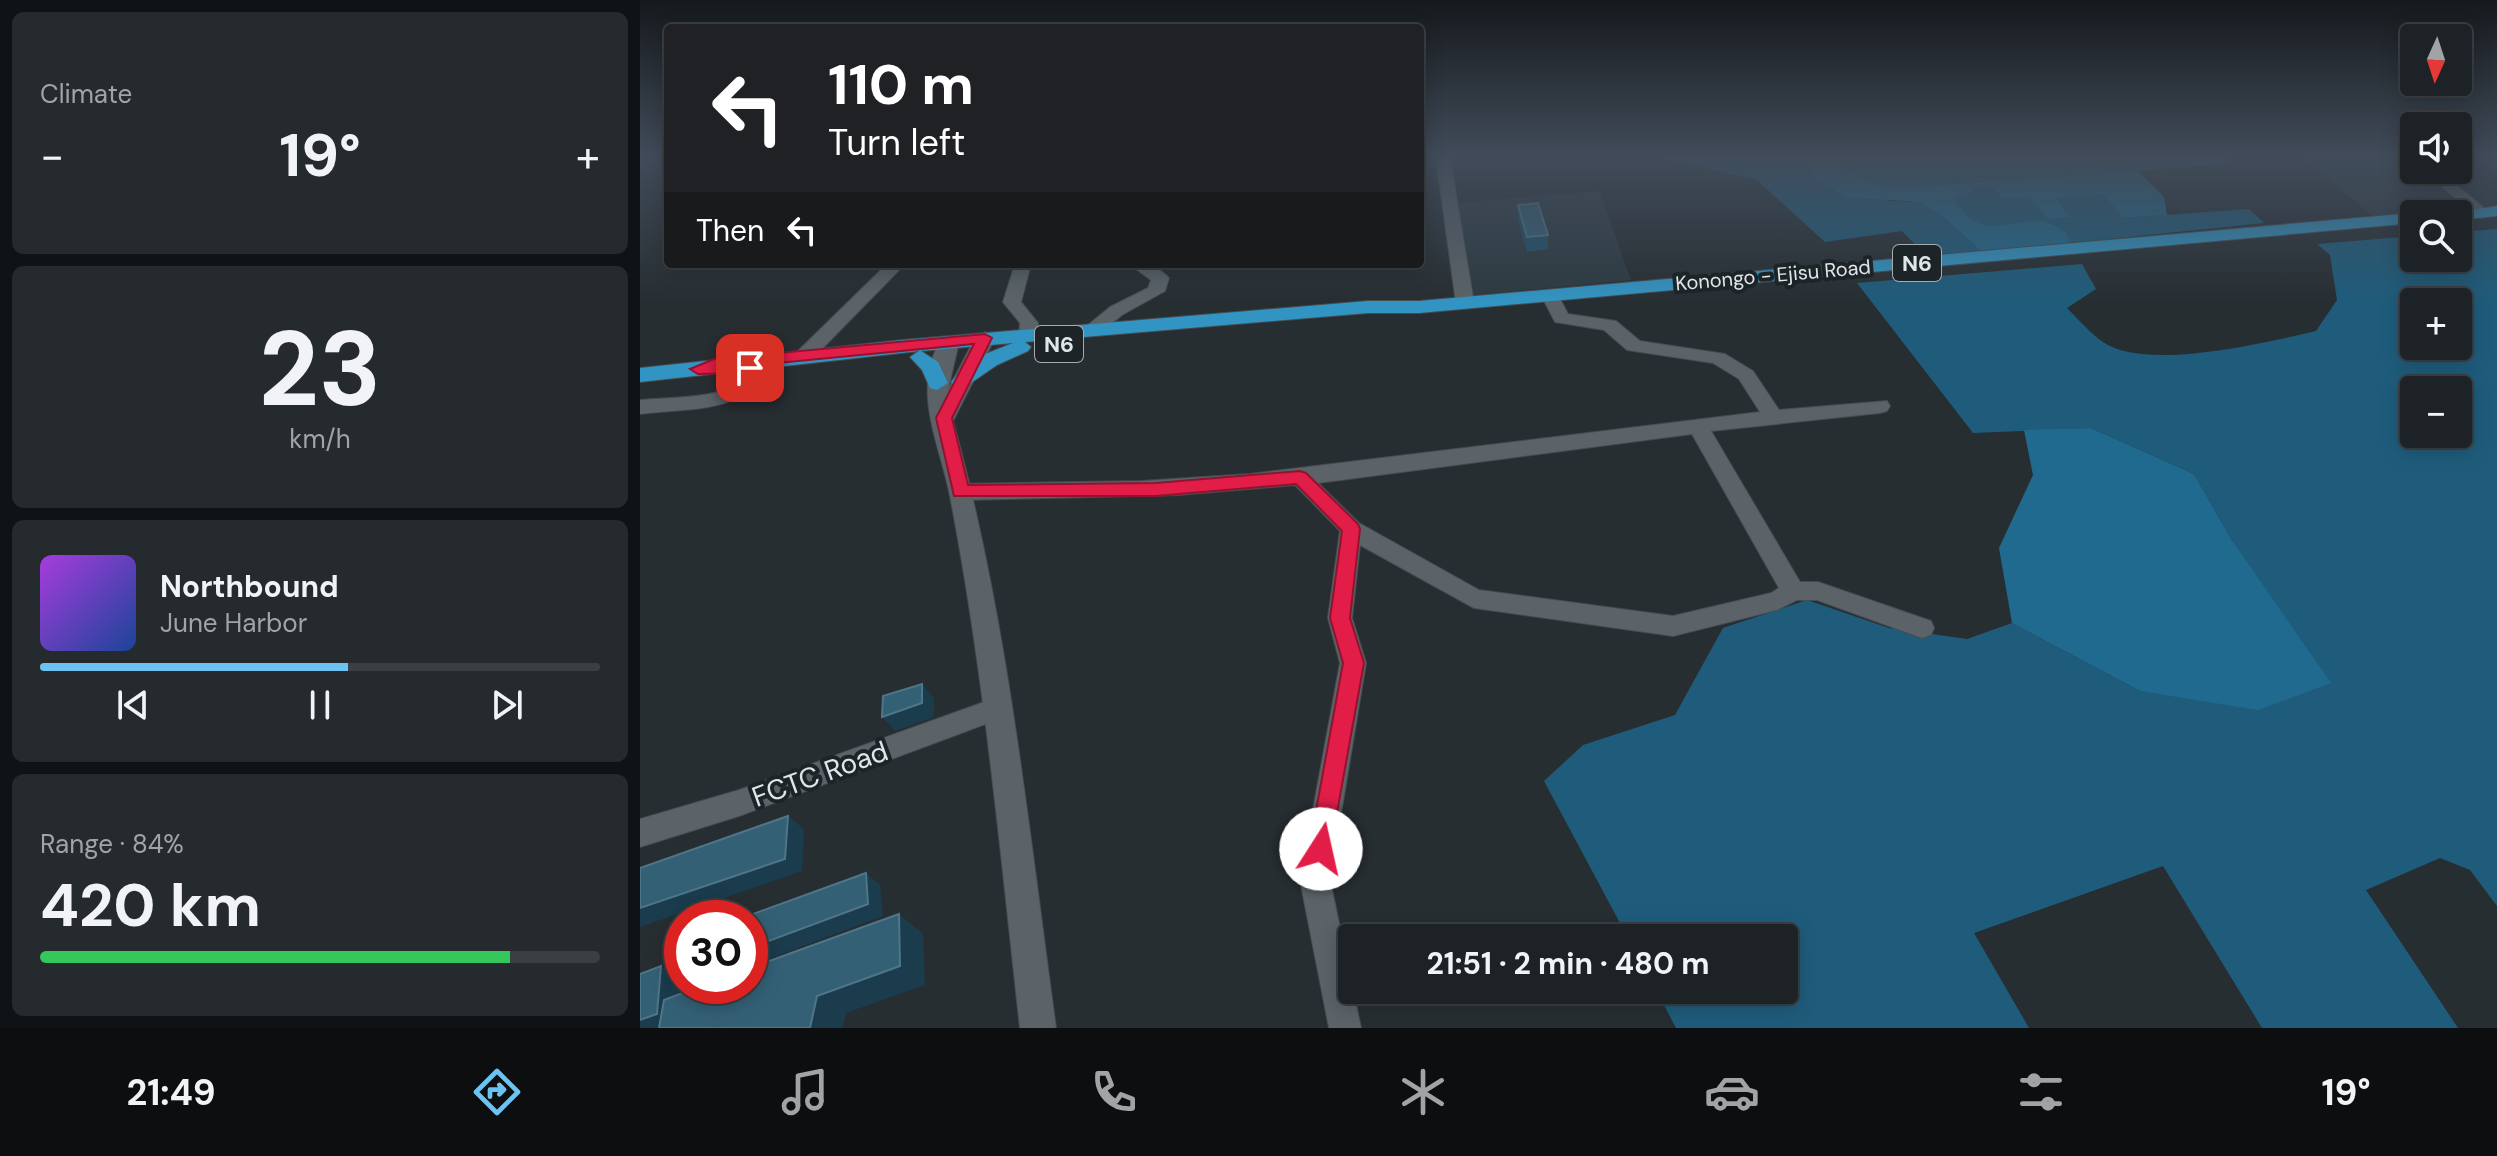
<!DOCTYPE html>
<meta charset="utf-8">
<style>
:root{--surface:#1d2226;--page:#252a2e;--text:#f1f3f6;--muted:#a0a4a7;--line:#3b3f43;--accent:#6cc3f2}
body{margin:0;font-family:"DM Sans",sans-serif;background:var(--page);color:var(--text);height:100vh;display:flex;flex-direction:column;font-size:30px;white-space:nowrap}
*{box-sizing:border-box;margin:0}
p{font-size:26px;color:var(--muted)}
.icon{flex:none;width:44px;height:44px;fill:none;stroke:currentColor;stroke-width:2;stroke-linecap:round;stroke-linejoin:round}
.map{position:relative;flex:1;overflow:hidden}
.sheet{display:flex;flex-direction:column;gap:12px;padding:12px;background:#101315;width:640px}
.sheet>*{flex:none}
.banner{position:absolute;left:24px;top:24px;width:760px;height:244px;border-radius:8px;box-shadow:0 4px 20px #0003,0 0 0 2px var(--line);background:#202124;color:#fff;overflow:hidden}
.needle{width:52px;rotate:183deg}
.tools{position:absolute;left:1760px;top:24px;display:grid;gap:16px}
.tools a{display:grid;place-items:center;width:72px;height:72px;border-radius:8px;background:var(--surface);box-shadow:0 4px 20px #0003,0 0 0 2px var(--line);font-size:40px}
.speed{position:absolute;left:24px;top:900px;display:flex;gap:16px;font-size:40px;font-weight:700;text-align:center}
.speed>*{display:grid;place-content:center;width:104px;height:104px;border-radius:50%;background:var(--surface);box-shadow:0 4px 20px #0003,0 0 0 2px var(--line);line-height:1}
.speed .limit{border:12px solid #d22;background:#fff;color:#111}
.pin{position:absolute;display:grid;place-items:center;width:68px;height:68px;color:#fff;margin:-34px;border-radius:16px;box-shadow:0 4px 12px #0006}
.me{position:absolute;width:88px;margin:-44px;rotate:10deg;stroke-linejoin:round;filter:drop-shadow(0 0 6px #0008)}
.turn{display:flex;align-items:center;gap:28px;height:168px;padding:0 32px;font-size:36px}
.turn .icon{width:104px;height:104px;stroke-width:2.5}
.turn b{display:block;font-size:56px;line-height:68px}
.then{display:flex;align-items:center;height:76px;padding:0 32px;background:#0003;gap:16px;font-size:30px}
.big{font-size:60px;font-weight:700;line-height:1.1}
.sheet .card{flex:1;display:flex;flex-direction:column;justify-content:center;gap:12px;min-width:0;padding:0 28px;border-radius:12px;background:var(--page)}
.sheet .dial{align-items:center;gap:0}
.dial b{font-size:104px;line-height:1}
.song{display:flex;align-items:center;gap:24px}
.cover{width:96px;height:96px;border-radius:12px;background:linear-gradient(135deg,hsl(280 70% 55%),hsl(220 70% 35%))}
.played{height:8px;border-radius:4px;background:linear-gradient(90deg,var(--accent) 55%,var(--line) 55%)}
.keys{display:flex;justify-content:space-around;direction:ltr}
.heat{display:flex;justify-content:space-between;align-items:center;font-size:44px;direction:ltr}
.charge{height:12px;border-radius:6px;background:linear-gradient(90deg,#34c759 84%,var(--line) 0)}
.trip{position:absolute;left:698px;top:924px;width:460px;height:80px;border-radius:8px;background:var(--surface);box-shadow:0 4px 20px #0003,0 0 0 2px var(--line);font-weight:700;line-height:80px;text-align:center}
.dock{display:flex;height:128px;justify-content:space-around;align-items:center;background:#0c0e0f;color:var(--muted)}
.dock .icon{width:56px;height:56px}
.dock .active{color:var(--accent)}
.dock b{font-size:36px;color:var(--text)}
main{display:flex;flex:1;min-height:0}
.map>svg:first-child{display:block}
.built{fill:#2d3a41}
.green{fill:#1f5c7b;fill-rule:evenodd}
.forest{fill:#206a8f}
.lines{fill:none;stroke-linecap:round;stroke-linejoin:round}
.minor-casing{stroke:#454c50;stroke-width:2}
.tertiary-casing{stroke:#454c50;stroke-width:2}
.trunk-casing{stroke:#454c50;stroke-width:2}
.minor{fill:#5b6368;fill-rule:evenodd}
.tertiary{fill:#5b6368;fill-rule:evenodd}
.trunk{fill:#3294c2;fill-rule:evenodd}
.wall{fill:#1f5069}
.shaded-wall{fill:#1a3c4d}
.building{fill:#346076;stroke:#4f7588;stroke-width:2}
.route{fill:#e11d48;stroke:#92132f;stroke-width:2}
.labels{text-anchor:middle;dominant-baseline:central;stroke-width:8;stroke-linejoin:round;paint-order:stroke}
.far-street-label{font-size:20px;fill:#e0e5e8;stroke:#1d2428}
.shield{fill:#1d2428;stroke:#a6abae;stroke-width:2}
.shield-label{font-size:22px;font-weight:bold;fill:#e0e5e8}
.near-street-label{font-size:28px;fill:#e0e5e8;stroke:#1d2428}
</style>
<main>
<section class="sheet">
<div class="card"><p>Climate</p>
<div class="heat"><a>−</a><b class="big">19°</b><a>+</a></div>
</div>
<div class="card dial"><b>23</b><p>km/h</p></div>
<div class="card">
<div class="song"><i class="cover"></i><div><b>Northbound</b><p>June Harbor</p></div></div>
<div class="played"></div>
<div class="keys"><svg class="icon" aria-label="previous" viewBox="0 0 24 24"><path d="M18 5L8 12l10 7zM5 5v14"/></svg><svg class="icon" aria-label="pause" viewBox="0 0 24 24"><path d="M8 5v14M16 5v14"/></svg><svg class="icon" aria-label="next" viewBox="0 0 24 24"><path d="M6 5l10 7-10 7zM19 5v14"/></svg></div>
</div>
<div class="card"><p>Range · 84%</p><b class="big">420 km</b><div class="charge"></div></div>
</section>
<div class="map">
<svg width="1857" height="1028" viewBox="0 0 1857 1028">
<rect width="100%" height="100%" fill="#272e32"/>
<path class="built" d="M 1662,158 L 1767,158 L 1774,163 L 1774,170 L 1786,170 L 1844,207 L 1735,218 Z
M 959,191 L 991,280 L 833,295 L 817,203 Z"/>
<path class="green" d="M 1023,158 L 1586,158 L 1591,164 L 1268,187 L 1238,186 L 1206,169 L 1250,201 L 1279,202 L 1303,217 L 1342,252 L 1287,257 L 1262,231 L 1185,242 L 1117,180 Z
M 1352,185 L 1363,198 L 1388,197 L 1411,220 L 1429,217 L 1414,198 L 1463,195 L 1483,218 L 1609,209 L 1624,223 L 1430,243 L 1427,233 C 1422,230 1416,225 1410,223 C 1374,212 1344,250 1312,198 L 1332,194 L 1329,187 Z
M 1857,229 L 1857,906 L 1830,870 L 1800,858 L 1726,890 L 1818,1028 L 1622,1028 L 1523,866 L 1334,933 L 1389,1028 L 1036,1028 L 1016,990 L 1144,990 L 1144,938 L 988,938 L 904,781 L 943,745 L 1035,715 L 1083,628 L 1167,600 L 1249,628 L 1327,639 L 1372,623 L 1500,691 L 1593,542 L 1554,474 L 1451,428 L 1333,433 L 1217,283 L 1442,264 L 1456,289 L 1427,308 C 1438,319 1450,333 1463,342 C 1505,372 1628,342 1676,331 L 1697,300 L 1690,255 L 1677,244 L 1774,236 L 1774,258 L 1818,258 L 1818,232 ZM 1774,302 L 1818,302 L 1818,346 L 1774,346 ZM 1774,390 L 1818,390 L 1818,434 L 1774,434 Z"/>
<path class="forest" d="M 1169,162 L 1206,169 L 1238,186 L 1268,187 L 1498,171 L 1524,197 L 1527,215 L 1483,218 L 1463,195 L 1415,198 L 1430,217 L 1410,220 L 1388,197 L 1363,199 L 1352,186 L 1330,187 L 1332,194 L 1313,198 C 1344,249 1375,212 1410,223 C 1416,225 1422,230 1427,233 L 1430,243 L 1342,252 L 1303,217 L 1279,202 L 1206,197 L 1172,176 Z
M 1451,428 L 1554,474 L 1593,542 L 1691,683 L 1618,710 L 1500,691 L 1372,623 L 1359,548 L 1393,475 L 1384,430 Z"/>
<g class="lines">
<defs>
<path id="minor" d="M 796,158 L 810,158 L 834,303 L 825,308 L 816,303 Z
M 1765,158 L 1774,158 L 1774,163 Z
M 1782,170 L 1798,170 L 1850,213 L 1836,216 Z
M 247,264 L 265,264 L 172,359 L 158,359 L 158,351 Z
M 375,264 L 391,264 L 381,302 L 398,323 L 397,335 L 388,341 L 379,335 L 380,323 L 363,302 Z
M 489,264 C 505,264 517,265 529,278 L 525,291 L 482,315 L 460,333 L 448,333 L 448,325 L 470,307 L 508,288 L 511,280 Z
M 910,290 L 916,291 L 928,314 L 976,321 L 1000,341 L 1085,354 L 1113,371 L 1139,410 L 1247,401 L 1250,406 L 1247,411 L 1240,413 L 1071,431 L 1160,582 L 1178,582 L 1291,621 L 1294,628 L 1291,635 L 1282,638 L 1177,600 L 1157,600 L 1137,610 L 1033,636 L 834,608 L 720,545 L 712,618 L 726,663 L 690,880 L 721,1028 L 689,1028 L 660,880 L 700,663 L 688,618 L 700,531 L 655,485 L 538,495 L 321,500 L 310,492 L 321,484 L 502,481 L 610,474 L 1120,412 L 1099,379 L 1073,363 L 987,350 L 964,330 L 915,322 L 901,295 ZM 1052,434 L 1139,588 L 1131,593 L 1033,616 L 839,590 L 719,523 L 678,483 Z
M 124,360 L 133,366 C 100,415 54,407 0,414 L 0,400 C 24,398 69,398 90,388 C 104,381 110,364 124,360 Z
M 358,697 L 367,700 L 371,708 L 367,716 L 99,816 L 0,847 L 0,819 L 99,790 Z"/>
<path id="tertiary" d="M 345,332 L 355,338 L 313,421 C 368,619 388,825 416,1028 L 380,1028 C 360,850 344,672 310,496 C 300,444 270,389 302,338 L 316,338 L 319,342 L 308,390 L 335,338 Z"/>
<path id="trunk" d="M 1857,206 L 1857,216 L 1818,220 L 1818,214 L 1810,214 Z
M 1774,213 L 1779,214 L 1774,214 L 1774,223 L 779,313 L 728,313 L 385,342 L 391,347 L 388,351 L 357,365 L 322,389 L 315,387 L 311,382 L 315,377 L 343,355 L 373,343 L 281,351 L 298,362 L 308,383 L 297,390 L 290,388 L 282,370 L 270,357 L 279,351 L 0,382 L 0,368 L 263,340 L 728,301 L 779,301 Z"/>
</defs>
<use href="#minor" class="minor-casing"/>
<use href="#tertiary" class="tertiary-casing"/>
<use href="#trunk" class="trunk-casing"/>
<use href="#minor" class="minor"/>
<use href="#tertiary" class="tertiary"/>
<use href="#trunk" class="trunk"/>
</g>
<path class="wall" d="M 878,205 L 908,235 L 908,249 L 887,252 L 878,219 Z"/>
<path class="shaded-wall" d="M 282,684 L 294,698 L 294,717 L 255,731 L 242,717 Z
M 148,816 L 164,829 L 162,871 L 0,927 L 0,908 Z
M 226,873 L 240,885 L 243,916 L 110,966 L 110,948 Z
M 259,914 L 283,934 L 285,985 L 206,1013 L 203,1028 L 170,1028 L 177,996 Z
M 21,966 L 42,977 L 42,986 L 52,986 L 48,1028 L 0,1028 L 0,1020 Z"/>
<path class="building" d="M 898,203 L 908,235 L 887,237 L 878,205 Z
M 282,684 L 282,703 L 242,717 L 243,696 Z
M 148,816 L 145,859 L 0,908 L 0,868 Z
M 226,873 L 228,904 L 110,948 L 110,918 L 102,918 Z
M 259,914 L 260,966 L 177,996 L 170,1028 L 19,1028 L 24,1000 L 61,986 L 110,986 L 110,968 Z
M 21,966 L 17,1014 L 0,1020 L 0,974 Z"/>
<linearGradient id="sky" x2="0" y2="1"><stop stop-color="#15191c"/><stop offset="0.52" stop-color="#414c5a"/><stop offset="1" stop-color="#414c5a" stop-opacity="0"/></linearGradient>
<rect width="1857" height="302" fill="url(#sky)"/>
<path class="route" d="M 345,334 L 352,338 L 312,418 L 328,485 L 516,483 L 660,471 L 666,473 L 718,524 L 720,529 L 710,618 L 724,663 L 689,857 L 681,861 L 672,857 L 669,849 L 703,663 L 690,618 L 702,531 L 656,484 L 516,496 L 314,496 L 296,418 L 334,344 L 116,365 L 115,371 L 110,373 L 58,374 L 50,369 L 74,359 Z"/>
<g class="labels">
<g class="far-street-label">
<text transform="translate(1133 275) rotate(-5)">Konongo - Ejisu Road</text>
</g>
<g class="shield">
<rect x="1253" y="245" width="48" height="36" rx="6"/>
<rect x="395" y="326" width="48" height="36" rx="6"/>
</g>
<g class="shield-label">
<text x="1277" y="263">N6</text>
<text x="419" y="344">N6</text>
</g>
<g class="near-street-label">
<text transform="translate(180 774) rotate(-20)">FCTC Road</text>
</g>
</g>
</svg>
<div class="tools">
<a><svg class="needle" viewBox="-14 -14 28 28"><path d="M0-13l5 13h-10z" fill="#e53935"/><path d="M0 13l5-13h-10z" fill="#a0a4a7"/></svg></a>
<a><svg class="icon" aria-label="sound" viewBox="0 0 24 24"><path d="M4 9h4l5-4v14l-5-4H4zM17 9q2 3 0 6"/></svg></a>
<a><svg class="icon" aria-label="search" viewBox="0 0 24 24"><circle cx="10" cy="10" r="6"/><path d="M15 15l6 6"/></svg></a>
<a>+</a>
<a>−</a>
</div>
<div class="speed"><div class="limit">30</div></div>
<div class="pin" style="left:110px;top:368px;background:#d93025"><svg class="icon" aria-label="arrive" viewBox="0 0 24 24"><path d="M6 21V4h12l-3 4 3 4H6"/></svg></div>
<svg class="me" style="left:681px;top:849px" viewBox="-20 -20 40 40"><circle r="19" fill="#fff"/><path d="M0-13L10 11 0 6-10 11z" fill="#e11d48"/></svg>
<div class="trip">21:51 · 2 min · 480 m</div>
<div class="banner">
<div class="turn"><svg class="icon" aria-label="left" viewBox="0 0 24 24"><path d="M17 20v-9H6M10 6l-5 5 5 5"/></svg><div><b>110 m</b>Turn left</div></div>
<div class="then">Then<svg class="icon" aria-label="left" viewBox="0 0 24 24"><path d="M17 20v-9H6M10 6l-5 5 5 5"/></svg></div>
</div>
</div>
</main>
<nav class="dock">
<b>21:49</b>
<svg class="icon active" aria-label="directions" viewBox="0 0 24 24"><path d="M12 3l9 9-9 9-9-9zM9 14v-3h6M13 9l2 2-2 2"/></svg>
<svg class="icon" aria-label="music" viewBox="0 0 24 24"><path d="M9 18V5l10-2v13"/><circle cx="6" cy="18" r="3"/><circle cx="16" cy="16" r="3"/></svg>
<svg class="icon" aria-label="phone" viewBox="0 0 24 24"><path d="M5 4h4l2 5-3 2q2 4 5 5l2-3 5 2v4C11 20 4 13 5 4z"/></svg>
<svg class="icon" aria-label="climate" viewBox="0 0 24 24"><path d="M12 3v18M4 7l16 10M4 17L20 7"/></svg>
<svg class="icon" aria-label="car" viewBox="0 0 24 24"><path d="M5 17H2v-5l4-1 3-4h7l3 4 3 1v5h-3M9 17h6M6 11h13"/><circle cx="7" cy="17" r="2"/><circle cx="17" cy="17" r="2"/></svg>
<svg class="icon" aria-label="filters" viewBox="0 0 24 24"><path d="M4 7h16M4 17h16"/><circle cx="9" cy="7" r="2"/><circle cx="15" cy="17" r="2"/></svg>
<b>19°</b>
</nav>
